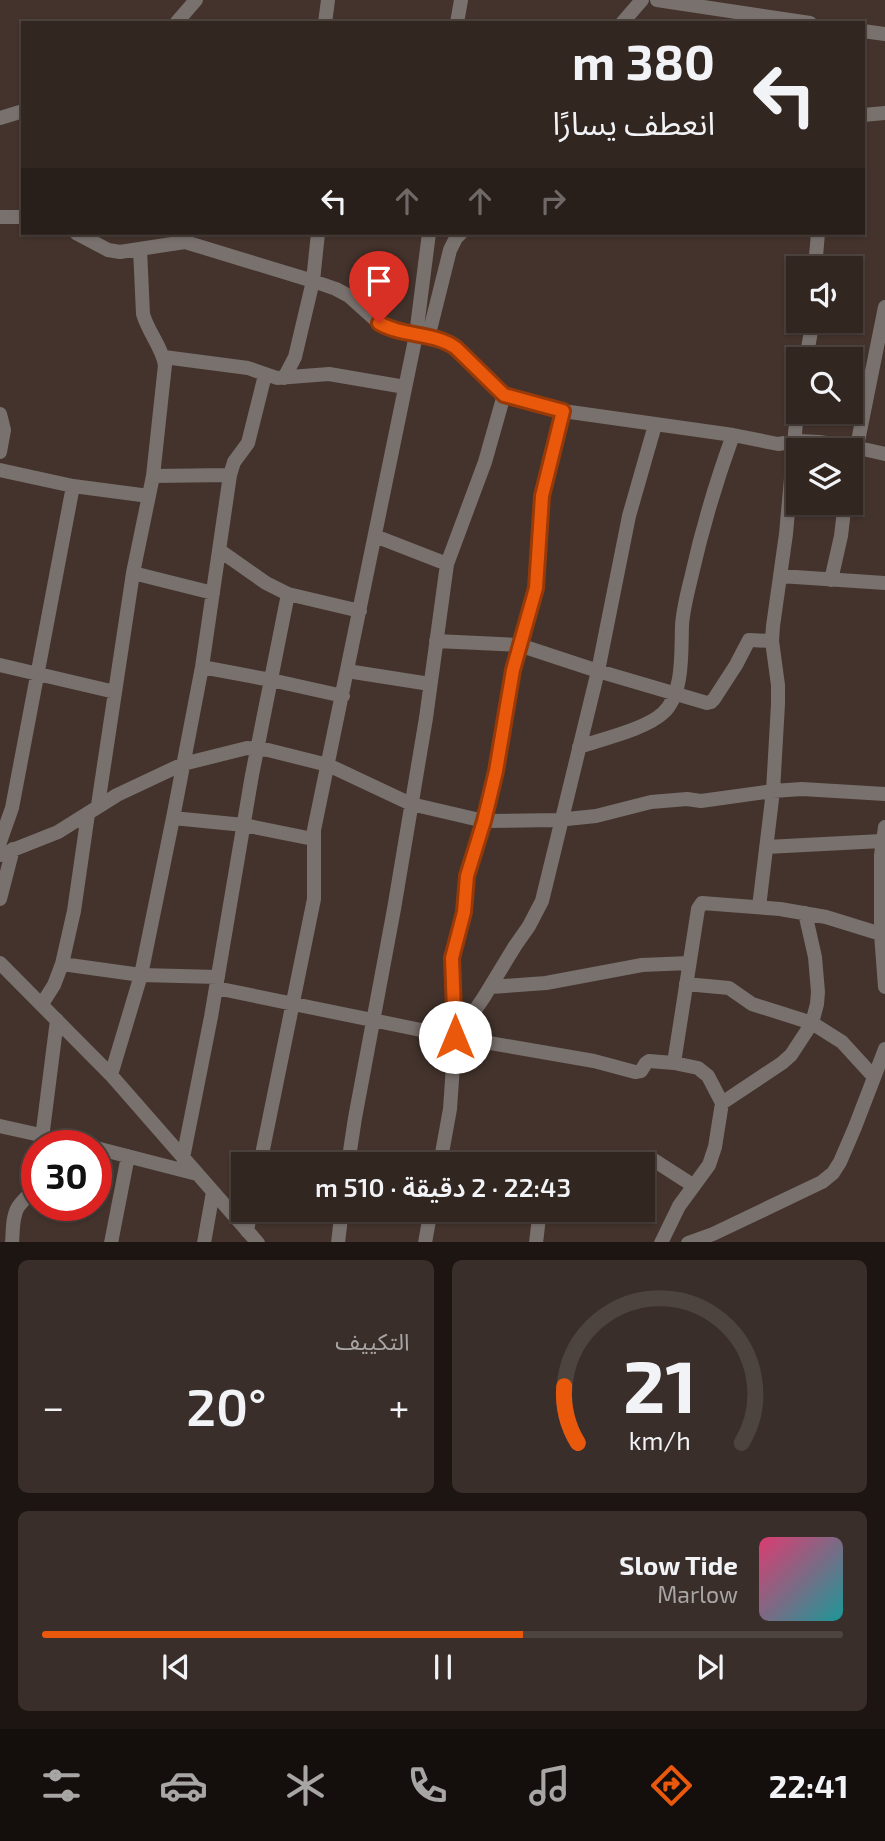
<!DOCTYPE html>
<html lang="ar">
<meta charset="utf-8">
<style>
:root{--surface:#322621;--page:#3a2e2a;--text:#f1f3f6;--muted:#a8a5a5;--line:#4d433f;--accent:#ea580c}
body{margin:0;font-family:"Exo 2","Noto Sans Arabic",sans-serif;background:var(--page);color:var(--text);direction:rtl;height:100vh;display:flex;flex-direction:column;font-size:26px;white-space:nowrap}
*{box-sizing:border-box;margin:0}
p{font-size:23px;color:var(--muted)}
.icon{flex:none;width:38px;height:38px;fill:none;stroke:currentColor;stroke-width:2;stroke-linecap:round;stroke-linejoin:round}
.map{position:relative;height:1242px;overflow:hidden;direction:ltr}
.sheet{display:flex;flex-direction:column;gap:18px;padding:18px;background:#1c1512;flex:1}
.sheet>*{flex:none}
.banner{position:absolute;left:21px;top:21px;width:844px;height:214px;border-radius:0px;box-shadow:0 2px 5px #0004,0 0 0 2px var(--line);direction:rtl;background:#322621;color:var(--text);overflow:hidden}
.fabs{position:absolute;left:786px;top:256px;display:grid;gap:14px}
.fabs a{display:grid;place-items:center;width:77px;height:77px;border-radius:0px;background:var(--surface);box-shadow:0 2px 5px #0004,0 0 0 2px var(--line);font-size:35px}
.speed{position:absolute;left:21px;top:1130px;display:flex;gap:14px;font-size:35px;font-weight:700;text-align:center}
.speed>*{display:grid;place-content:center;width:91px;height:91px;border-radius:50%;background:var(--surface);box-shadow:0 2px 5px #0004,0 0 0 2px var(--line);line-height:1}
.speed .limit{border:10px solid #d22;background:#fff;color:#111}
.pin{position:absolute;display:grid;place-items:center;width:60px;height:60px;color:#fff;margin:-72px -30px;border-radius:50% 50% 50% 0;rotate:-45deg;box-shadow:0 0 7px #0007}
.pin .icon{rotate:45deg}
.me{position:absolute;width:77px;margin:-38px;rotate:0deg;stroke-linejoin:round;filter:drop-shadow(0 0 5px #0008)}
.turn{display:flex;align-items:center;gap:24px;height:147px;padding:0 35px;font-size:32px}
.turn .icon{width:91px;height:91px;stroke-width:2.5}
.turn b{display:block;font-size:49px;line-height:60px}
.lanes{display:flex;align-items:center;height:66px;padding:0 35px;background:#0003;justify-content:center;gap:35px;direction:ltr}
.lanes .off{opacity:.35}
.big{font-size:52px;font-weight:600;line-height:1.1}
.sheet .tile{flex:1;display:flex;flex-direction:column;justify-content:center;gap:10px;min-width:0;padding:0 24px;border-radius:10px;background:var(--page)}
.sheet .dial{align-items:center;gap:0}
.dial svg{height:182px;overflow:visible;fill:none;stroke:var(--line);stroke-width:7;stroke-linecap:round;text-anchor:middle}
.dial text{fill:var(--text);stroke:none}
.song{display:flex;align-items:center;gap:21px}
.cover{width:84px;height:84px;border-radius:10px;background:linear-gradient(135deg,hsl(340 70% 55%),hsl(180 70% 35%))}
.played{height:7px;border-radius:4px;background:linear-gradient(90deg,var(--accent) 60%,var(--line) 60%)}
.keys{display:flex;justify-content:space-around;direction:ltr}
.heat{display:flex;justify-content:space-between;align-items:center;font-size:38px;direction:ltr}
.sheet .tiles{flex:1;display:grid;gap:18px;grid-template-columns:1fr 1fr}
.tile:last-child{grid-column:span 2}
.trip{position:absolute;left:231px;top:1152px;width:424px;height:70px;border-radius:0px;background:var(--surface);box-shadow:0 2px 5px #0004,0 0 0 2px var(--line);font-weight:600;line-height:70px;text-align:center;direction:rtl}
.menu{display:flex;height:112px;justify-content:space-around;align-items:center;background:#140f0d;color:var(--muted)}
.menu .icon{width:49px;height:49px}
.menu .current{color:var(--accent)}
.menu b{font-size:32px;color:var(--text)}
.map>svg:first-child{display:block}
.lines{fill:none;stroke-linecap:round;stroke-linejoin:round}
.street{stroke:#79716d;stroke-width:14}
.route-casing{stroke:#983908;stroke-width:18}
.route{stroke:#ea580c;stroke-width:12}
</style>
<div class="map">
<svg width="885" height="1243" viewBox="0 0 885 1243">
<rect width="100%" height="100%" fill="#43332c"/>
<g class="lines">
<path class="street" d="M 657,0 L 810,23
M 176,23 L 196,0
M 325,23 L 328,0
M 457,23 L 461,0
M 622,23 L 642,0
M 863,31 L 885,34
M 863,115 L 885,113
M 0,118 L 23,111
M 0,217 L 23,217
M 76,233 L 108,250 L 120,252 L 185,242 L 313,281 L 336,289 L 349,296 L 379,323 L 389,328 L 453,345 L 507,397 L 563,411 L 733,435 L 778,444 L 798,441 L 819,442 L 854,447 L 885,454
M 815,268 L 818,233
M 428,338 L 450,250 L 456,238 L 461,233
M 164,357 L 248,368 L 277,378 L 329,374 L 405,387
M 806,359 L 813,320
M 284,378 L 295,357 L 313,281 L 318,233
M 0,414 L 4,430 L 0,452
M 850,457 L 853,449 L 858,441 L 885,307
M 0,470 L 73,486 L 149,496
M 153,476 L 230,475
M 375,536 L 447,564
M 219,550 L 266,583 L 288,594 L 360,611
M 133,573 L 213,593
M 780,576 L 885,583
M 831,580 L 841,536 L 845,502
M 436,641 L 519,645 L 598,671 L 707,703 L 711,702 L 714,699 L 736,665 L 749,640 L 772,641
M 0,665 L 115,692
M 202,667 L 271,680 L 343,696
M 347,671 L 430,684
M 579,747 C 602,739 646,729 663,713 C 684,694 681,652 682,626 C 683,608 688,591 692,574 C 703,525 716,482 733,435
M 98,805 L 133,573 L 153,476 L 165,365 C 162,347 148,332 143,314 L 140,249
M 173,818 L 244,825 L 313,839
M 885,827 L 881,855 L 881,934 L 885,987
M 0,842 L 12,808 L 73,486
M 766,847 L 882,841
M 0,855 L 58,832 L 117,795 L 183,764 L 247,748 L 268,750 L 328,765 L 411,804 L 484,821 L 557,820 L 596,816 L 651,802 L 687,799 L 701,801 L 773,791 L 802,789 L 885,794
M 0,899 L 13,849
M 759,907 L 773,791 L 778,704 L 778,685 L 772,641 L 773,626 L 786,534 L 798,400
M 0,963 L 111,1075 L 258,1243
M 62,964 L 141,975 L 218,977
M 686,984 L 729,988 L 752,1004 L 812,1023 L 842,1042 L 874,1077
M 491,987 L 546,983 L 642,965 L 689,963
M 216,988 L 455,1037 L 594,1061 L 635,1072 L 641,1071 L 646,1063 L 649,1061 L 674,1063 L 698,1068 L 708,1076 L 722,1103 L 715,1147 L 709,1165 L 679,1206 L 661,1243
M 42,1004 L 54,985 L 62,964 L 74,911 L 88,814
M 455,1026 L 469,1019 L 484,997 L 515,946 L 529,926 L 542,901 L 598,671 L 629,516 L 655,425
M 674,1063 L 698,909 L 702,903 L 780,909 L 826,917 L 881,934
M 111,1075 L 141,975 L 173,818 L 202,667 L 230,475 L 234,462 L 248,443 L 265,375
M 722,1103 L 782,1063 L 791,1055 L 812,1023 L 817,1004 L 818,992 L 815,957 L 805,913
M 0,1126 L 90,1146
M 41,1146 L 57,1020
M 96,1148 L 197,1174
M 183,1158 L 211,1017 L 252,775 L 288,594
M 260,1164 L 314,899 L 314,830 L 416,335 L 429,233
M 348,1164 L 355,1118 L 394,909 L 426,718 L 447,564 L 485,462 L 504,395
M 440,1164 L 450,1109 L 455,1037 L 452,958 L 464,912 L 467,876 L 483,826 L 496,771 L 513,670 L 536,588 L 542,497 L 563,411
M 616,1164 C 628,1160 640,1155 652,1159 L 694,1186
M 247,1231 L 251,1209
M 12,1243 C 13,1232 12,1217 18,1207 C 26,1196 35,1192 37,1177
M 111,1243 L 128,1156
M 204,1243 L 213,1192
M 338,1243 L 342,1209
M 425,1243 L 431,1209
M 536,1243 L 540,1209
M 688,1243 L 713,1234 L 822,1182 L 833,1173 L 840,1162 L 855,1127 L 885,1049"/>
</g>
<g class="lines">
<defs>
<path id="route" d="M 379,323 C 403,337 434,332 456,348 L 504,395 L 563,411 L 542,496 L 536,588 L 513,670 L 496,771 L 484,821 L 467,876 L 464,912 L 452,958 L 455,1037"/>
</defs>
<use href="#route" class="route-casing"/>
<use href="#route" class="route"/>
</g>
</svg>
<div class="fabs">
<a><svg class="icon" aria-label="sound" viewBox="0 0 24 24"><path d="M4 9h4l5-4v14l-5-4H4zM17 9q2 3 0 6"/></svg></a>
<a><svg class="icon" aria-label="search" viewBox="0 0 24 24"><circle cx="10" cy="10" r="6"/><path d="M15 15l6 6"/></svg></a>
<a><svg class="icon" aria-label="layers" viewBox="0 0 24 24"><path d="M12 4l9 5-9 5-9-5zM3 14l9 5 9-5"/></svg></a>
</div>
<div class="speed"><div class="limit">30</div></div>
<div class="pin" style="left:379px;top:323px;background:#d93025"><svg class="icon" aria-label="arrive" viewBox="0 0 24 24"><path d="M6 21V4h12l-3 4 3 4H6"/></svg></div>
<svg class="me" style="left:455px;top:1037px" viewBox="-20 -20 40 40"><circle r="19" fill="#fff"/><path d="M0-13L10 11 0 6-10 11z" fill="#ea580c"/></svg>
<div class="trip">22:43 · 2 دقيقة · 510 m</div>
<div class="banner">
<div class="turn"><svg class="icon" aria-label="left" viewBox="0 0 24 24"><path d="M17 20v-9H6M10 6l-5 5 5 5"/></svg><div><b>380 m</b>انعطف يسارًا</div></div>
<div class="lanes"><svg class="icon" aria-label="left" viewBox="0 0 24 24"><path d="M17 20v-9H6M10 6l-5 5 5 5"/></svg><svg class="icon off" aria-label="ahead" viewBox="0 0 24 24"><path d="M12 20V5M6 11l6-6 6 6"/></svg><svg class="icon off" aria-label="ahead" viewBox="0 0 24 24"><path d="M12 20V5M6 11l6-6 6 6"/></svg><svg class="icon off" aria-label="right" viewBox="0 0 24 24"><path d="M7 20v-9h11M14 6l5 5-5 5"/></svg></div>
</div>
</div>
<section class="sheet">
<div class="tiles">
<div class="tile dial"><svg viewBox="0 0 100 80">
<path d="M14 69A42 42 0 1 1 86 69"/>
<path d="M14 69A42 42 0 0 1 8 44" stroke="#ea580c"/>
<text x="50" y="56" font-size="32" font-weight="700">21</text>
<text x="50" y="72" font-size="11">km/h</text>
</svg></div>
<div class="tile"><p>التكييف</p>
<div class="heat"><a>−</a><b class="big">20°</b><a>+</a></div>
</div>
<div class="tile">
<div class="song"><i class="cover"></i><div><b>Slow Tide</b><p>Marlow</p></div></div>
<div class="played"></div>
<div class="keys"><svg class="icon" aria-label="previous" viewBox="0 0 24 24"><path d="M18 5L8 12l10 7zM5 5v14"/></svg><svg class="icon" aria-label="pause" viewBox="0 0 24 24"><path d="M8 5v14M16 5v14"/></svg><svg class="icon" aria-label="next" viewBox="0 0 24 24"><path d="M6 5l10 7-10 7zM19 5v14"/></svg></div>
</div>
</div>
</section>
<nav class="menu">
<b>22:41</b>
<svg class="icon current" aria-label="directions" viewBox="0 0 24 24"><path d="M12 3l9 9-9 9-9-9zM9 14v-3h6M13 9l2 2-2 2"/></svg>
<svg class="icon" aria-label="music" viewBox="0 0 24 24"><path d="M9 18V5l10-2v13"/><circle cx="6" cy="18" r="3"/><circle cx="16" cy="16" r="3"/></svg>
<svg class="icon" aria-label="phone" viewBox="0 0 24 24"><path d="M5 4h4l2 5-3 2q2 4 5 5l2-3 5 2v4C11 20 4 13 5 4z"/></svg>
<svg class="icon" aria-label="climate" viewBox="0 0 24 24"><path d="M12 3v18M4 7l16 10M4 17L20 7"/></svg>
<svg class="icon" aria-label="car" viewBox="0 0 24 24"><path d="M5 17H2v-5l4-1 3-4h7l3 4 3 1v5h-3M9 17h6M6 11h13"/><circle cx="7" cy="17" r="2"/><circle cx="17" cy="17" r="2"/></svg>
<svg class="icon" aria-label="filters" viewBox="0 0 24 24"><path d="M4 7h16M4 17h16"/><circle cx="9" cy="7" r="2"/><circle cx="15" cy="17" r="2"/></svg>
</nav>
